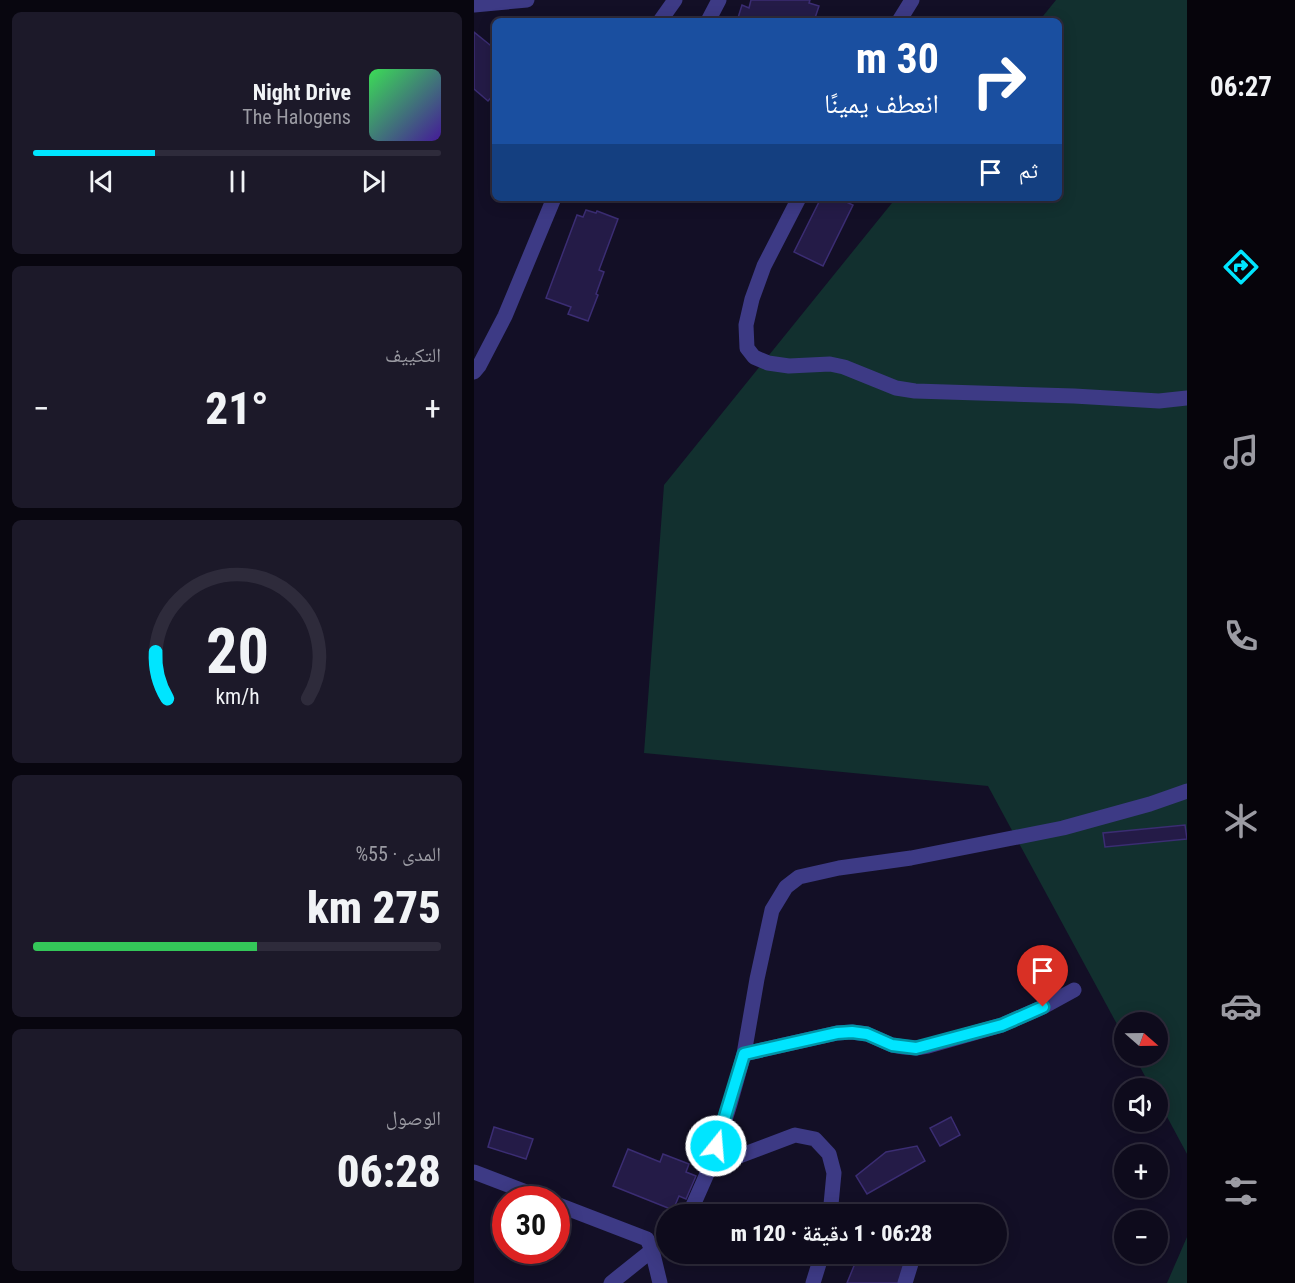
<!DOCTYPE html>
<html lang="ar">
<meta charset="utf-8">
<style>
:root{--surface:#0e0b1c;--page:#1c1929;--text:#f1f3f6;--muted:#9b9ba3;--line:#2e2b3b;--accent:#00e5ff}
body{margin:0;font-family:"Roboto Condensed","Noto Naskh Arabic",sans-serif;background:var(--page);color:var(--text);direction:rtl;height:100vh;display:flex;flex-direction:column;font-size:22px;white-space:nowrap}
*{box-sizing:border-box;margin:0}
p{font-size:20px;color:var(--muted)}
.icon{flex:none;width:33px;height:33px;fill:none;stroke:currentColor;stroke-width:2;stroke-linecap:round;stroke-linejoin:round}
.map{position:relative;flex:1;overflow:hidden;direction:ltr}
.drawer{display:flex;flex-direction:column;gap:12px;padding:12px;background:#08060f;width:474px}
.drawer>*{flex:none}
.top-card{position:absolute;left:18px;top:18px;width:570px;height:183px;border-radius:9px;box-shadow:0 3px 15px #0003,0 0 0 2px var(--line);direction:rtl;background:#1a4fa0;color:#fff;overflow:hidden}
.needle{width:39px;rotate:110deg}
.fabs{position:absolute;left:640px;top:1012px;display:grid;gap:12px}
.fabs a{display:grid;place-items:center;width:54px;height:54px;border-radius:50%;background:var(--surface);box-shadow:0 3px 15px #0003,0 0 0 2px var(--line);font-size:30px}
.speed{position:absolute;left:18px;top:1186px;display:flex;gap:12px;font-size:30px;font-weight:700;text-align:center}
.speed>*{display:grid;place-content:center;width:78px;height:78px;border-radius:50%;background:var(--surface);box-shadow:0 3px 15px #0003,0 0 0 2px var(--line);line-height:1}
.speed .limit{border:9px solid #d22;background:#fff;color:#111}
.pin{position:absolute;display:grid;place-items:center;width:51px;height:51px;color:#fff;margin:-62px -26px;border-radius:50% 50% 50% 0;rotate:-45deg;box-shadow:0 0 6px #0007}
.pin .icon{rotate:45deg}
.me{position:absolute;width:66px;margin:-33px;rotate:17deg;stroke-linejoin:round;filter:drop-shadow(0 0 4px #0008)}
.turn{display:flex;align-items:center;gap:21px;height:126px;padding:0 24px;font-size:27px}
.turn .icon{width:78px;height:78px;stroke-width:2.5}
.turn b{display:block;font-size:42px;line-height:51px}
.then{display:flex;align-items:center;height:57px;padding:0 24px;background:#0003;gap:12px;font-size:22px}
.big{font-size:45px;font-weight:800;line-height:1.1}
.drawer .widget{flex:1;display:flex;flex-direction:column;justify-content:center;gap:9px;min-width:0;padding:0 21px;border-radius:9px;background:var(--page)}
.drawer .dial{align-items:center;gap:0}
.dial svg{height:156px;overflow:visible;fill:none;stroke:var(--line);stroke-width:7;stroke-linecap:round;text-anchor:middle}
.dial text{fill:var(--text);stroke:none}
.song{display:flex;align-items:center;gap:18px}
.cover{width:72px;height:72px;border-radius:9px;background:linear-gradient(135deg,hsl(130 70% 55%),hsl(260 70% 35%))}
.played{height:6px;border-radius:3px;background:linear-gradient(90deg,var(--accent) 30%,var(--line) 30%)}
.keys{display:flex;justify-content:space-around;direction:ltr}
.heat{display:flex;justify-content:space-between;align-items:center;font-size:33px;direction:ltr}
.charge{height:9px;border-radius:4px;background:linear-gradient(90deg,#34c759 55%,var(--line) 0)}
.trip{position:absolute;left:182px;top:1204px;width:351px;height:60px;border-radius:30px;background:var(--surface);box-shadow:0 3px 15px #0003,0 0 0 2px var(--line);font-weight:800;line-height:60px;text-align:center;direction:rtl}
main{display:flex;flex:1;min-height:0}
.menu{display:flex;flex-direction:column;width:108px;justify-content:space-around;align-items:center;background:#06040b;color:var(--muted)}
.menu .icon{width:42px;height:42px}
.menu .selected{color:var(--accent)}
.menu b{font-size:27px;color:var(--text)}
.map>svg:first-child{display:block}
.green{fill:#12302f}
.building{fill:#241b47;stroke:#3b2d73;stroke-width:1.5}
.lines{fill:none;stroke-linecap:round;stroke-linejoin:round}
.minor{stroke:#3d3a85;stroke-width:15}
.route-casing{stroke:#0095a6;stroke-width:15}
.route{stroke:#00e5ff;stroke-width:10}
</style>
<main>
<nav class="menu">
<b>06:27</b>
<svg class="icon selected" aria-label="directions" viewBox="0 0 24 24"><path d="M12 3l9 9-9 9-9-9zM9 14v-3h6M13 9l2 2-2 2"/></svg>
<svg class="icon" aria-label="music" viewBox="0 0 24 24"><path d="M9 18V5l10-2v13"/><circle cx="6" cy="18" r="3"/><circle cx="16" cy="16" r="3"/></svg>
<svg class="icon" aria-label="phone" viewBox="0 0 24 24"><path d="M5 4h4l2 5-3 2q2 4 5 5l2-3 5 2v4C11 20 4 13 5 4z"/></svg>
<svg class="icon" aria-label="climate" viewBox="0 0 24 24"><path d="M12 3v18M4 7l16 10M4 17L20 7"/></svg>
<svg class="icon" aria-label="car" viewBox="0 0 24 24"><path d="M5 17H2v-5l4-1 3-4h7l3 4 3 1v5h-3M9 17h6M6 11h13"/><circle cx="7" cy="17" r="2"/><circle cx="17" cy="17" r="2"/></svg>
<svg class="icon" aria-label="filters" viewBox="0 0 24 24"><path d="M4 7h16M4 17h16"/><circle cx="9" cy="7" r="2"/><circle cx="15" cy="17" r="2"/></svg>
</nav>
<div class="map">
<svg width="713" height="1283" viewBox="0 0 713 1283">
<rect width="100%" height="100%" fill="#130f26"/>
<path class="green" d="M 582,0 L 713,0 L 713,1154 L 684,1100 L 684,1089 L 678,1089 L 660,1056 L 684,1056 L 684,1023 L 651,1023 L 651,1039 L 514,786 L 170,753 L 190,485 L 422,198 L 585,198 L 585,21 L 565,21 Z
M 713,1237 L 713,1283 L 693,1283 Z"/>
<path class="building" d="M 277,0 L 336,0 L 335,3 L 345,6 L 340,21 L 263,21 L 268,5 L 275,8 Z
M 0,32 L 21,49 L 21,70 L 19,72 L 21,74 L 21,93 L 14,101 L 0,89 Z
M 347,198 L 364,198 L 379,205 L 349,266 L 320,252 Z
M 112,210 L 122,213 L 123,211 L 144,219 L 125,270 L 130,272 L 122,294 L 124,295 L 114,321 L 94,314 L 97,307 L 72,298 L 103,215 L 109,217 Z
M 711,825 L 713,839 L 631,847 L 629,833 Z
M 477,1117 L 486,1135 L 466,1146 L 456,1128 Z
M 20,1127 L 59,1139 L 52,1159 L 14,1147 Z
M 443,1146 L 451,1161 L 393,1194 L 382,1176 L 412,1152 Z
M 154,1149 L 186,1162 L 189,1154 L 215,1164 L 212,1172 L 222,1176 L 212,1199 L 205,1196 L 199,1210 L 139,1186 Z
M 391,1254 L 430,1254 L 428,1260 L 434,1263 L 426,1283 L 373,1283 L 382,1261 L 388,1263 Z"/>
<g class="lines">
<path class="minor" d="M 0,5 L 53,0
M 186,21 L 201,0
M 234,21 L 245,0
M 425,21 L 438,0
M 325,198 L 290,266 L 278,299 L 272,325 L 273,348 L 280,357 L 294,363 L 315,366 L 356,364 L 370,367 L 422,388 L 441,391 L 600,396 L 685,401 L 713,398
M 0,372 L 5,366 L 31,316 L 80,198
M 270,1054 L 363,1033 L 378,1032 L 393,1034 L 418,1045 L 430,1047 L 442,1048 L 454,1046 L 528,1025 L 569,1007 L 600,990
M 236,1167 L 321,1135 L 341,1139 L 355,1154 L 360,1173 L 356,1215
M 0,1172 L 73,1200
M 82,1204 L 173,1239 L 178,1250 L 186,1283
M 213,1215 L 217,1210 L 236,1167 L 256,1104 L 270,1054 L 283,979 L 298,910 L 312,887 L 325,877 L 365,868 L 437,858 L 589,828 L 676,804 L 713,791
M 473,1215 L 477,1212
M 137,1283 L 192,1239
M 339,1283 L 348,1254
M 431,1283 L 440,1254"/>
</g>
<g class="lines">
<defs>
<path id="route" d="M 242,1146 L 270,1054 L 363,1033 L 378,1032 L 393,1034 L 418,1045 L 442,1048 L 528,1025 L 569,1007"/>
</defs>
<use href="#route" class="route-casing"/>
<use href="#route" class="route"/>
</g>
</svg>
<div class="fabs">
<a><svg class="needle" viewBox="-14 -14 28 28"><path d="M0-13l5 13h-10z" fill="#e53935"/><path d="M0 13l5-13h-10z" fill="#9b9ba3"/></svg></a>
<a><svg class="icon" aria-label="sound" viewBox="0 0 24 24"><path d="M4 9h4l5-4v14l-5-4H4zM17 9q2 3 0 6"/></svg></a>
<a>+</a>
<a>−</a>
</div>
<div class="speed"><div class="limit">30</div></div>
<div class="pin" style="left:569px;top:1007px;background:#d93025"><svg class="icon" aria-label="arrive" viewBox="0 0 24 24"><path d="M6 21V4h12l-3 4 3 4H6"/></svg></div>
<svg class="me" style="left:242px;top:1146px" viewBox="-20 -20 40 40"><circle r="17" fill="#00e5ff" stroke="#fff" stroke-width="3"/><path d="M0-11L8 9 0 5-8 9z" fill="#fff"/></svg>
<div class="trip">06:28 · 1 دقيقة · 120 m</div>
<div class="top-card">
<div class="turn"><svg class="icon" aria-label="right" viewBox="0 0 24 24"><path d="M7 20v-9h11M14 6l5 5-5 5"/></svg><div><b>30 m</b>انعطف يمينًا</div></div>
<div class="then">ثم<svg class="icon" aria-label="arrive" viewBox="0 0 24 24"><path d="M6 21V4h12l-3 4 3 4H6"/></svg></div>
</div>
</div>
<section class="drawer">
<div class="widget">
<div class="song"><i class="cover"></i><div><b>Night Drive</b><p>The Halogens</p></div></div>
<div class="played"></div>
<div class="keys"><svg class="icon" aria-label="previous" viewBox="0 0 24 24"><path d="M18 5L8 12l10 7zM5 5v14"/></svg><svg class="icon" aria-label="pause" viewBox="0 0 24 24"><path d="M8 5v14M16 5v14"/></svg><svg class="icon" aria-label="next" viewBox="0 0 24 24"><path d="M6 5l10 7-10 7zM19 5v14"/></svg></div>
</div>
<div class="widget"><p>التكييف</p>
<div class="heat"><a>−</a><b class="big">21°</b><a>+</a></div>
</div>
<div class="widget dial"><svg viewBox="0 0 100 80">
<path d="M14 69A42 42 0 1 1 86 69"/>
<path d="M14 69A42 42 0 0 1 8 45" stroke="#00e5ff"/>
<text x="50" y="56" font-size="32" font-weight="700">20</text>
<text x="50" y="72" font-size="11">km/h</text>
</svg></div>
<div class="widget"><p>المدى · 55%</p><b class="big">275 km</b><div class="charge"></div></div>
<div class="widget"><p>الوصول</p><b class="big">06:28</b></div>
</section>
</main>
